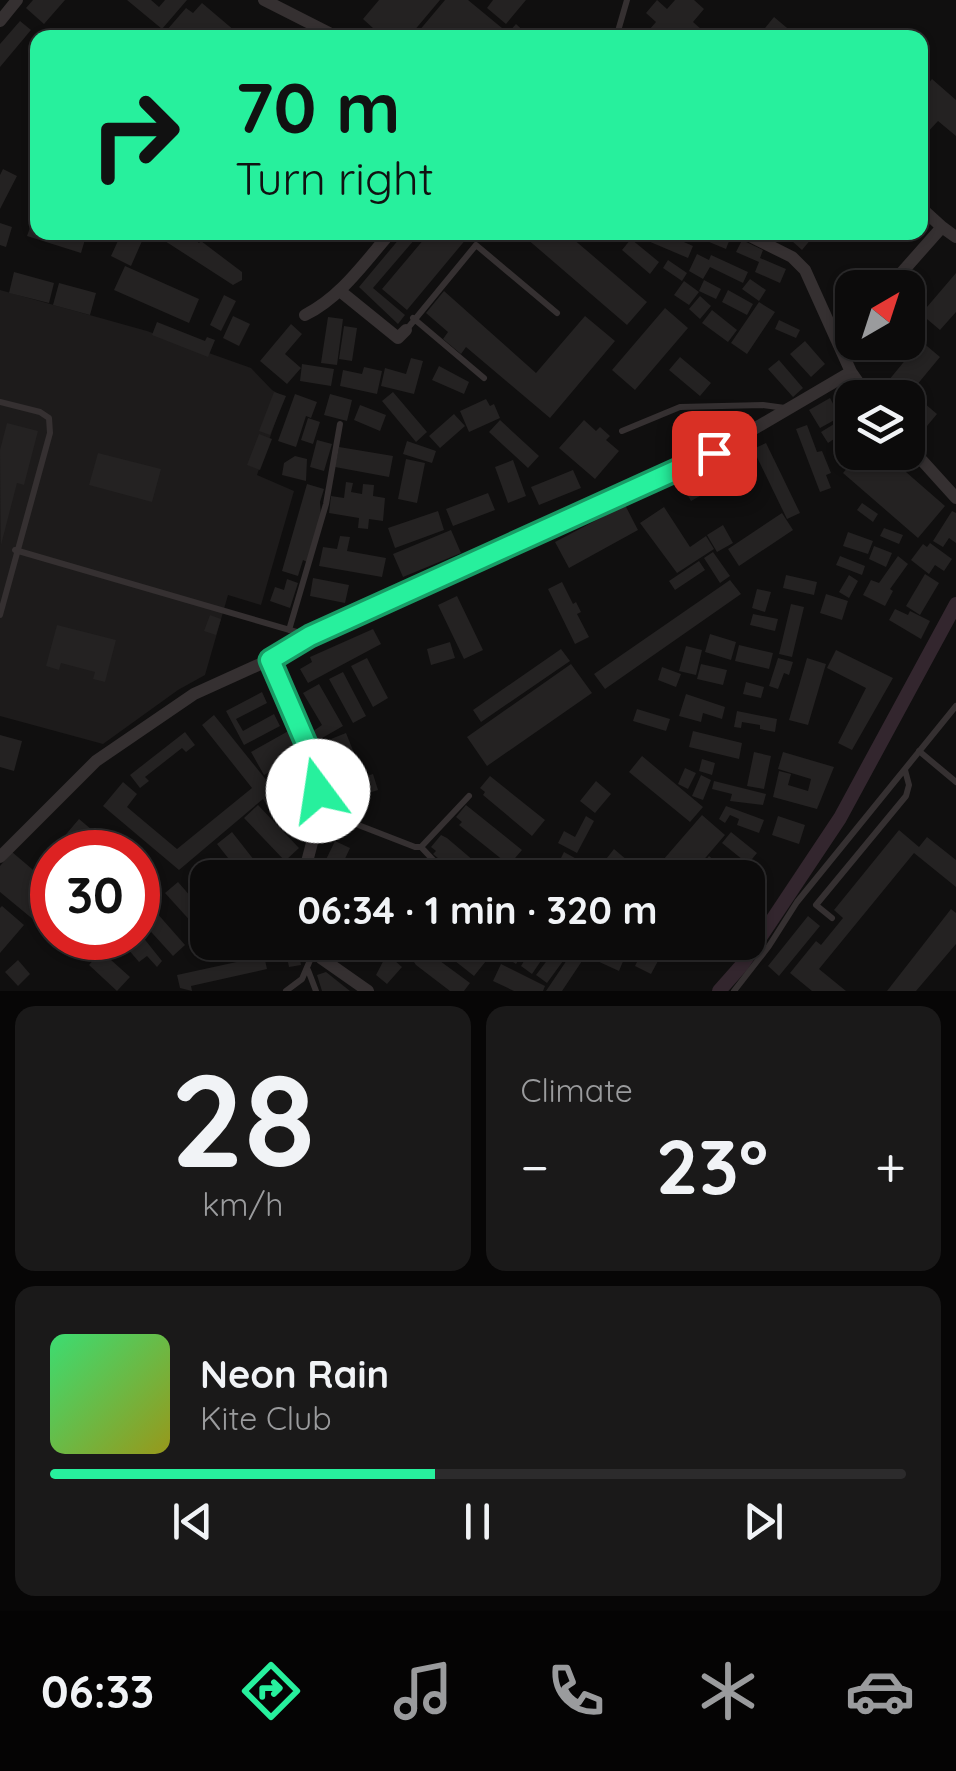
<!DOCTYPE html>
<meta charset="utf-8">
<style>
:root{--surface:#0c0b0b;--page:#1a1919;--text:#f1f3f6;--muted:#9a9b9d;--line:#2c2b2c;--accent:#27f09d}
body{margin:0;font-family:Quicksand,sans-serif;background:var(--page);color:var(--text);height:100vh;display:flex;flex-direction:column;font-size:38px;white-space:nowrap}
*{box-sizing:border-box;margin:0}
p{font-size:32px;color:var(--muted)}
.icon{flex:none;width:55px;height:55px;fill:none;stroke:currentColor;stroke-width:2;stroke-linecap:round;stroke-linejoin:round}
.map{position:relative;height:991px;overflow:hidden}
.details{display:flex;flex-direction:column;gap:15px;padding:15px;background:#070606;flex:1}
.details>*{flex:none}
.hud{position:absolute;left:30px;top:30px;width:898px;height:210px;border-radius:20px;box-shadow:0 2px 8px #0004,0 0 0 2px var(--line);background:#27f09d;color:#111;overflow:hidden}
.needle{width:65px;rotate:39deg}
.controls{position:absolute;left:835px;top:270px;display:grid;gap:20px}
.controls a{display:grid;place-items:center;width:90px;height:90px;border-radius:20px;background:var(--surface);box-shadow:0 2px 8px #0004,0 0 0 2px var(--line);font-size:50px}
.speed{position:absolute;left:30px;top:830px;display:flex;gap:20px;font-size:50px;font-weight:700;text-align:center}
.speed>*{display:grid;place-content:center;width:130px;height:130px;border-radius:50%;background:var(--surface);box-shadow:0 2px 8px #0004,0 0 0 2px var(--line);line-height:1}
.speed .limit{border:15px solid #d22;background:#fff;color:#111}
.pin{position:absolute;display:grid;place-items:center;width:85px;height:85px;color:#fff;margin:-42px;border-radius:20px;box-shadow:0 5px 15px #0006}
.me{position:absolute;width:110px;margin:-55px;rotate:346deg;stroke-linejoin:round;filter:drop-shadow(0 0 8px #0008)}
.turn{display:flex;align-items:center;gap:35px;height:210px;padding:0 40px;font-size:45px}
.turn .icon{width:130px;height:130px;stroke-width:2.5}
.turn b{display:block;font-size:70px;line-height:85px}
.big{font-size:75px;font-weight:700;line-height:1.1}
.details .tile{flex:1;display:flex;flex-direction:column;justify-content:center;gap:15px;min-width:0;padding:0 35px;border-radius:20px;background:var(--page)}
.details .dial{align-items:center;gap:0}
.dial b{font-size:130px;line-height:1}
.song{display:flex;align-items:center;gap:30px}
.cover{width:120px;height:120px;border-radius:15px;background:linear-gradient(135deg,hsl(140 70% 55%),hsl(60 70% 35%))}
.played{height:10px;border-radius:5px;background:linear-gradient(90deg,var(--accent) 45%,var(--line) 45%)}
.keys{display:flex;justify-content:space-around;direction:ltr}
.heat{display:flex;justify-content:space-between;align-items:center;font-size:55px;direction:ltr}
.details .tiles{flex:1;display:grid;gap:15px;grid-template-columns:1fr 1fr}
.tile:last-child{grid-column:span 2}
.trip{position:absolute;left:190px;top:860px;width:575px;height:100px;border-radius:20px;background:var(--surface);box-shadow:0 2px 8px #0004,0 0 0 2px var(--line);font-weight:700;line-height:100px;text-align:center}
.tabs{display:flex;height:160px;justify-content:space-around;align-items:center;background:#050404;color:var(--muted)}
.tabs .icon{width:70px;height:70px}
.tabs .active{color:var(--accent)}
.tabs b{font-size:45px;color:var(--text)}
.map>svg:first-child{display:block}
.built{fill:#1d1b1b}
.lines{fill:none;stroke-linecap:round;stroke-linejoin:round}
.canal{stroke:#33262e;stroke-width:14}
.building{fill:#242222}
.lane{stroke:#353031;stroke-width:6}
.street{stroke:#353031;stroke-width:12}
.route-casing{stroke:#199c66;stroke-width:25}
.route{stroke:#27f09d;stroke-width:18}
</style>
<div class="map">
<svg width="956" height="991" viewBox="0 0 956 991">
<rect width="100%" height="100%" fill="#100f0f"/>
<path class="built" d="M 0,290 L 147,331 L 251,368 L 272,390 L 284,397 L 257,475 L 294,491 L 261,605 L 228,595 L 205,675 L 178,690 L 103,744 L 0,716 Z"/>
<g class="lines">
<path class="canal" d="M 719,991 L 742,965 L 840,818 L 956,604"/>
</g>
<path class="building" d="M 33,0 L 65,0 L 44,24 L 26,8 Z
M 127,0 L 151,0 L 159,7 L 165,0 L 187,0 L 162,29 Z
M 379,0 L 440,0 L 408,38 L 384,38 L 363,19 Z
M 445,0 L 468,0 L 508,33 L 516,24 L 528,35 L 526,38 L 413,38 Z
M 493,0 L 526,0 L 506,24 L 487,8 Z
M 657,0 L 667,9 L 675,0 L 694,0 L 704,9 L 693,22 L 711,38 L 642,38 L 656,22 L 646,13 Z
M 202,3 L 235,31 L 233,34 L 237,38 L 160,38 L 186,8 L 193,13 Z
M 774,17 L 799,38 L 757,38 Z
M 20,21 L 31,30 L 0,67 L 0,44 Z
M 932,79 L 956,100 L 956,136 L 938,121 L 925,135 L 920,131 L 920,93 Z
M 3,169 L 17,176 L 0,209 L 0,175 Z
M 33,219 L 38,221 L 38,232 L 86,236 L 81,253 L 27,236 Z
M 0,223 L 12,227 L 6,247 L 0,245 Z
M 122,232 L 146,232 L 131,266 L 111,256 Z
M 151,232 L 185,232 L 199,243 L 201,241 L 242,272 L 242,280 L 233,285 Z
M 405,232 L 415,239 L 373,288 L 405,315 L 398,324 L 359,287 Z
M 430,232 L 472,232 L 407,310 L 382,289 Z
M 519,232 L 565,232 L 647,302 L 627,325 Z
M 652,232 L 661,232 L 693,246 L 688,258 L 648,241 Z
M 685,232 L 723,232 L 731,236 L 726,249 Z
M 782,232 L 817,232 L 802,250 Z
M 631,239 L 659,262 L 650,274 L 622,250 Z
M 742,240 L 763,250 L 760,258 L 786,269 L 780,283 L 755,272 L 759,262 L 736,252 Z
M 697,254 L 709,260 L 711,255 L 748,272 L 743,283 L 710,267 L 703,279 L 689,271 Z
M 668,260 L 687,273 L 682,281 L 663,268 Z
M 125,266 L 199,299 L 189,323 L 114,290 Z
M 14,272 L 54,283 L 49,303 L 9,293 Z
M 956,273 L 956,312 L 940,330 L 921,314 Z
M 750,279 L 766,290 L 759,301 L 742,289 Z
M 704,280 L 721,289 L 716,299 L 699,291 Z
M 684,281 L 699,292 L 689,305 L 674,295 Z
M 59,283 L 96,293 L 90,315 L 53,305 Z
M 728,290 L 753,304 L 747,315 L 722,302 Z
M 444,291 L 536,373 L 585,316 L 615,341 L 550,418 L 466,347 L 461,354 L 443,339 L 448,332 L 426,313 Z
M 224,295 L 236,301 L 221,331 L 210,325 Z
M 700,296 L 711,306 L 700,319 L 689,309 Z
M 759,302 L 775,312 L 747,354 L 731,343 Z
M 665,308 L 688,328 L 635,390 L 612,370 Z
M 712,310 L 737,330 L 728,342 L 702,323 Z
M 233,316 L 250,324 L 239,346 L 223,338 Z
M 328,317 L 343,319 L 337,365 L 321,363 Z
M 779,320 L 800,330 L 796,338 L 775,329 Z
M 157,322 L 205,341 L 207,337 L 215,340 L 208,357 L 152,335 Z
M 291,324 L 302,334 L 285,354 L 301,368 L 287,384 L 260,361 Z
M 344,326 L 357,328 L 352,361 L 339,359 Z
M 805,341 L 825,364 L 811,377 L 790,354 Z
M 921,341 L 940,357 L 911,392 L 937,414 L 922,432 L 908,420 L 908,398 L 890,398 L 893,394 L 884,386 Z
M 680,357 L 711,383 L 700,396 L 669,370 Z
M 411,358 L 423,361 L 414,394 L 381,386 L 385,368 L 406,374 Z
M 779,360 L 803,388 L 793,397 L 768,369 Z
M 302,364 L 334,369 L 331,386 L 300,381 Z
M 439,366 L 469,382 L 464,394 L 432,380 Z
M 364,367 L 382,371 L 377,394 L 340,386 L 343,370 L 362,374 Z
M 274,392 L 286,396 L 270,435 L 259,431 Z
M 393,392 L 427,432 L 416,442 L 382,401 Z
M 295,394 L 317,402 L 311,418 L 306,416 L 296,447 L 278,441 Z
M 330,394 L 352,400 L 347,421 L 324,415 Z
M 830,398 L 840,417 L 820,428 L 809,410 Z
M 486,399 L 490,406 L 494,404 L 500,418 L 469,432 L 460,411 Z
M 360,405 L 386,415 L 380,431 L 354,420 Z
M 852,413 L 852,427 L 828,443 L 821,432 Z
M 454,414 L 465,426 L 440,448 L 429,436 Z
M 308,418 L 320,422 L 313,444 L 301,440 Z
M 500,420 L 539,456 L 528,468 L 489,432 Z
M 584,420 L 596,431 L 600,427 L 610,436 L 606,440 L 619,451 L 595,479 L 559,448 Z
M 7,423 L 38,431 L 24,485 L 17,483 L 1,545 L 0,450 Z
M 807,425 L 817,452 L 822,451 L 831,473 L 826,475 L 831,488 L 820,492 L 796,429 Z
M 259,434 L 272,439 L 260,470 L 247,465 Z
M 317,440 L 332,444 L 324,471 L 310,467 Z
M 407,441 L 436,451 L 432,463 L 403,454 Z
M 766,443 L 800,513 L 787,519 L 753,449 Z
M 339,447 L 393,456 L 389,477 L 335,467 Z
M 746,450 L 755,465 L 691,501 L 683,487 Z
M 861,452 L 883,452 L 945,506 L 918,538 L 843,473 Z
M 98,453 L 161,469 L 152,502 L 89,485 Z
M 295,456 L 307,459 L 306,481 L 282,475 L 284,463 Z
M 406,459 L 425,463 L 417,503 L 398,499 Z
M 513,460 L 526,496 L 508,503 L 495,467 Z
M 573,470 L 581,488 L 539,505 L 531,487 Z
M 346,482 L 353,483 L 351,492 L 362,494 L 363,484 L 374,485 L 373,496 L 385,498 L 383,521 L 369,519 L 368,529 L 358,528 L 359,518 L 329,513 L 331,496 L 344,498 Z
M 307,484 L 324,489 L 320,502 L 321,517 L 307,562 L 303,560 L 298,576 L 282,571 Z
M 488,493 L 495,510 L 453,526 L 446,509 Z
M 862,503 L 878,514 L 873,522 L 857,510 Z
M 625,505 L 638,530 L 569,568 L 555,542 Z
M 664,507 L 690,547 L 706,536 L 714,549 L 677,573 L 640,523 Z
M 438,511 L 444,530 L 395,548 L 388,528 Z
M 952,511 L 956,513 L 956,543 L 949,538 L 943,547 L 933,541 Z
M 782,513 L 793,530 L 739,566 L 728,549 Z
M 723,525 L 733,543 L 717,552 L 707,535 Z
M 884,528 L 903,535 L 899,544 L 880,536 Z
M 451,530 L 461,553 L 403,577 L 393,554 Z
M 848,532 L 873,541 L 868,554 L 843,546 Z
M 340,536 L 350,537 L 347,551 L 386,558 L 382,577 L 319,566 L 323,547 L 337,549 Z
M 930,543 L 952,559 L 944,571 L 935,565 L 929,574 L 911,560 L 923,544 L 927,547 Z
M 874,546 L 892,553 L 886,567 L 869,559 Z
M 713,552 L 730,576 L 720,583 L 704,558 Z
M 840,556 L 865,566 L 862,575 L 836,565 Z
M 898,556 L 908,564 L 890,589 L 893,591 L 885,606 L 863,595 L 871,580 L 879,583 Z
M 699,561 L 705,570 L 675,590 L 669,581 Z
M 925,574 L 939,583 L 920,615 L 906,606 Z
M 786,575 L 817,582 L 814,595 L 783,588 Z
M 849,575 L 858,581 L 849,598 L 839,592 Z
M 313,578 L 349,585 L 345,603 L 310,596 Z
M 287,579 L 298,583 L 290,608 L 270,601 L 275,587 L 284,590 Z
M 730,580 L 741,594 L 605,689 L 594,674 Z
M 562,582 L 573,604 L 576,602 L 581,612 L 577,614 L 589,637 L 575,644 L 548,589 Z
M 757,589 L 771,592 L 765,612 L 752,608 Z
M 826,594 L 848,601 L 842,620 L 820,613 Z
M 457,596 L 483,650 L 464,659 L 438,605 Z
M 791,604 L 804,607 L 792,657 L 779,654 Z
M 895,609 L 908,615 L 910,611 L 930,621 L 921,639 L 889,620 Z
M 753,614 L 778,619 L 775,631 L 750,625 Z
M 210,615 L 221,619 L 216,635 L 204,631 Z
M 57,625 L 116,640 L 105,682 L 93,679 L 95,672 L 61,663 L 59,670 L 46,666 Z
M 373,629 L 381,644 L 308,683 L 300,669 L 312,662 L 310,657 Z
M 710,634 L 736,642 L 731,660 L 705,652 Z
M 450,642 L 455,658 L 431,665 L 427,649 Z
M 739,645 L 773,653 L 769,669 L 735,661 Z
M 686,646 L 702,650 L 696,675 L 679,671 Z
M 561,649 L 570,661 L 481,722 L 473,710 Z
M 836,650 L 893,678 L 852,750 L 838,743 L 866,688 L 827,668 Z
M 367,658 L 388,698 L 373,707 L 351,666 Z
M 778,658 L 793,662 L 789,675 L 784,673 L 778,689 L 769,686 Z
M 807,658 L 826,664 L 808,725 L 789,720 Z
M 571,664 L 592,693 L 487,766 L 467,737 Z
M 701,664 L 727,670 L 723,685 L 697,679 Z
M 662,667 L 681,674 L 676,687 L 658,680 Z
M 343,672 L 366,716 L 353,723 L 329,679 Z
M 746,682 L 764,687 L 761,698 L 743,694 Z
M 319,684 L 343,726 L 317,741 L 312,732 L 322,725 L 303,693 Z
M 262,692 L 267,703 L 236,719 L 243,731 L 274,714 L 280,726 L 244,745 L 226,711 Z
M 686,694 L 725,707 L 722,719 L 703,713 L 701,722 L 679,716 Z
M 637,709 L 670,719 L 666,731 L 633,721 Z
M 737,711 L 777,719 L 775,732 L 760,729 L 760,725 L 742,722 L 741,728 L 734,727 Z
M 214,715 L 275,791 L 284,783 L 311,817 L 297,827 L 276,800 L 268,807 L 263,799 L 179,870 L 103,806 L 123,782 L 137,794 L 127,807 L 177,849 L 252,788 L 202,725 Z
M 292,729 L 305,753 L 264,775 L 251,752 Z
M 693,731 L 742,743 L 739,759 L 689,747 Z
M 185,732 L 195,745 L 186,752 L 182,748 L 145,777 L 149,781 L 140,788 L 130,775 Z
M 346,733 L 356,758 L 341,764 L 331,739 Z
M 0,735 L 22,741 L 14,771 L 0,767 Z
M 754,752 L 771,756 L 764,789 L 747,786 Z
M 783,752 L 834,767 L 817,809 L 773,797 L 779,771 L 791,774 L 788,785 L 808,791 L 811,779 L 778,769 Z
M 642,756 L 703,807 L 690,822 L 629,772 Z
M 702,759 L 715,763 L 712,775 L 699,771 Z
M 685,768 L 696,773 L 688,789 L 678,784 Z
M 373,774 L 378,790 L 344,801 L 339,785 Z
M 701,775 L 711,780 L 703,800 L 692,796 Z
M 490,776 L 545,820 L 532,836 L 483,795 L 485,792 L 480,788 Z
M 596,781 L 611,794 L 595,813 L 580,801 Z
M 714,781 L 766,794 L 763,805 L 730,801 L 732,794 L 712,789 Z
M 258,805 L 299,848 L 285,861 L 244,818 Z
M 466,805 L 522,850 L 509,865 L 459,825 L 462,822 L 456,817 Z
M 726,806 L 764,820 L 759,833 L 737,825 L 739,819 L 730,815 L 725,823 L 719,819 Z
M 702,815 L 725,835 L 688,878 L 669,878 L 657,867 Z
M 586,816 L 594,821 L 577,853 L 558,843 L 564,831 L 575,837 Z
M 778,816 L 805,825 L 799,844 L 772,835 Z
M 79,819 L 98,835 L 83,852 L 51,852 Z
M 899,830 L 919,847 L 927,837 L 956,860 L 956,887 L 914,853 L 819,969 L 846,991 L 812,991 L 790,973 L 816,941 L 821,945 L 843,918 L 834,910 Z
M 232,832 L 261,869 L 250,878 L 244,878 L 217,844 Z
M 731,832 L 757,853 L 748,864 L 722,843 Z
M 441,835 L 447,838 L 494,878 L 462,878 L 433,854 L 436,851 L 431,847 Z
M 335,841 L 350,848 L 336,878 L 317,878 Z
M 614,849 L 648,878 L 620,878 L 603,863 Z
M 12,852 L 52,886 L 52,935 L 0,892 L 0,866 Z
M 564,852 L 582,862 L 578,869 L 593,878 L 564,878 L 550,870 L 556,858 L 560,860 Z
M 709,856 L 735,878 L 715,878 L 701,866 Z
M 202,860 L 219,878 L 208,878 L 208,889 L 191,871 Z
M 178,882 L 206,914 L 194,925 L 165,893 Z
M 2,906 L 24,925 L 0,953 L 0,908 Z
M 951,909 L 956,913 L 956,944 L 916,991 L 887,991 Z
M 156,912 L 185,945 L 173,956 L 143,923 Z
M 808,916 L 820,926 L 779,976 L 768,966 Z
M 138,931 L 162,961 L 157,967 L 147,956 L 139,962 L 121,941 L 125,938 L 138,938 Z
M 74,938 L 97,938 L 80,957 L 67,945 Z
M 284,942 L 297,942 L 301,965 L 289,967 Z
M 358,942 L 377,942 L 375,962 L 356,959 Z
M 431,942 L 461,942 L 486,961 L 474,976 Z
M 513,942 L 530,942 L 516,964 L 504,956 Z
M 536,942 L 549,949 L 532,974 L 521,966 Z
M 561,942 L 571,950 L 547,983 L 536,975 Z
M 613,942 L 631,942 L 625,958 L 610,951 Z
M 647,942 L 690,942 L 694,944 L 686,960 L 665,948 L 651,974 L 635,966 Z
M 421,947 L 470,983 L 464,991 L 450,991 L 416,965 L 412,959 Z
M 600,949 L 624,959 L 619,971 L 595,960 Z
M 101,951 L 130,977 L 117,991 L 89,965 Z
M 573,951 L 584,958 L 562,991 L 546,991 Z
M 387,954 L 402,967 L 387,984 L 376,975 Z
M 264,956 L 267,969 L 191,986 L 192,991 L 180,988 L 177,975 Z
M 18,960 L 30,974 L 18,986 L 5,972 Z
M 501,964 L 545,986 L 543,991 L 514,991 L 493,981 Z
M 326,972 L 350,991 L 322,991 L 317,975 Z"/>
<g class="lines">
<path class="lane" d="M 616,38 L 627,0
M 413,318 L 484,378
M 407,329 L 476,245 L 557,313
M 0,402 L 40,412 L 49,418 L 50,433 L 0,615
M 622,431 L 680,407 L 763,405 L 785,408
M 15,550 L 307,635
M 289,630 L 326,504 L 340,424
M 919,751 L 956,782
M 319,767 L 341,815 L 348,821 L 415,847 L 421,847 L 469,796
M 421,847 L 450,878
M 832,918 L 816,905 L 906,796 L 909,785 L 905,770
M 308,970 L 316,991
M 286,991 L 302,979 L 314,951
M 734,991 L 769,946 L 797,902 L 956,706"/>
<path class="street" d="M 264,0 L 339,38
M 0,21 L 17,0
M 811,38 L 812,34
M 942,227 L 956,237
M 742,232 L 792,257 L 805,270 L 851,372 L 869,398
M 888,288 L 942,227 L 920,207
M 340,291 L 398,338 L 406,330
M 305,315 C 341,297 364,263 391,232
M 838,342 L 852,326
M 908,445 L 956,498
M 269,660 C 290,706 321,757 318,808 C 317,831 308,855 303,878
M 0,857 L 96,761 L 194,694 L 269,660 L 310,636 L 713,453 L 851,372
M 308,942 L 321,958 L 368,991"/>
</g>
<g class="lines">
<defs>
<path id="route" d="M 318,791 L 308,748 L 270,660 L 310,636 L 714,453"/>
</defs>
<use href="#route" class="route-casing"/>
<use href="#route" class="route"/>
</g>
</svg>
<div class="controls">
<a><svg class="needle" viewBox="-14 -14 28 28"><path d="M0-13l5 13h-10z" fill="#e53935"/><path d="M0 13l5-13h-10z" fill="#9a9b9d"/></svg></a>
<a><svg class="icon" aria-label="layers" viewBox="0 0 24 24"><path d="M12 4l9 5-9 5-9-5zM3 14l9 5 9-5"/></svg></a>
</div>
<div class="speed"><div class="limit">30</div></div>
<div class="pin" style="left:714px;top:453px;background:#d93025"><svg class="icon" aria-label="arrive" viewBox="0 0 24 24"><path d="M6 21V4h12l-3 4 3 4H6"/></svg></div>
<svg class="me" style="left:318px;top:791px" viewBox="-20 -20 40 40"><circle r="19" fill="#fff"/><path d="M0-13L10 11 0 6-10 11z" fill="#27f09d"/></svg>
<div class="trip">06:34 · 1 min · 320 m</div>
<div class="hud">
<div class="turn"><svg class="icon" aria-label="right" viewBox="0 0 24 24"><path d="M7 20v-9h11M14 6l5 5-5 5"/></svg><div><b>70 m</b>Turn right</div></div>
</div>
</div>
<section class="details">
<div class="tiles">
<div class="tile dial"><b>28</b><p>km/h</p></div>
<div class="tile"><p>Climate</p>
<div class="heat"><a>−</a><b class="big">23°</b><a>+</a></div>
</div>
<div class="tile">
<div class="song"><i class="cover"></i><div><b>Neon Rain</b><p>Kite Club</p></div></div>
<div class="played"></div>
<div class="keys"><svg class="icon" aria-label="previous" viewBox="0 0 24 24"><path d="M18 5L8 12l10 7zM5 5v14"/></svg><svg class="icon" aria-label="pause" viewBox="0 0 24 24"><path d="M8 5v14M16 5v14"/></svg><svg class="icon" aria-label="next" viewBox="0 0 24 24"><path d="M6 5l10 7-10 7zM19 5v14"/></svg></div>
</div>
</div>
</section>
<nav class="tabs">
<b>06:33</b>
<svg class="icon active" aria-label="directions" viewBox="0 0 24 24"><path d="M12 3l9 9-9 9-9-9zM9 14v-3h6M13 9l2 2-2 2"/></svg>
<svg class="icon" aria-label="music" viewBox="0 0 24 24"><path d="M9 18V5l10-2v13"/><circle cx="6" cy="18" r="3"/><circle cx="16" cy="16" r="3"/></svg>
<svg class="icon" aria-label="phone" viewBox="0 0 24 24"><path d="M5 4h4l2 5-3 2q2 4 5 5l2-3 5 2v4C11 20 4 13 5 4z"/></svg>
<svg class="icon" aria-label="climate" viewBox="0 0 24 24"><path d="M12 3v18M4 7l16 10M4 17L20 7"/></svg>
<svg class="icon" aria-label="car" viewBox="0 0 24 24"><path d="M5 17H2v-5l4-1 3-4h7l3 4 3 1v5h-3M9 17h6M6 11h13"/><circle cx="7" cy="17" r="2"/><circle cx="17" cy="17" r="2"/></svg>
</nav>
